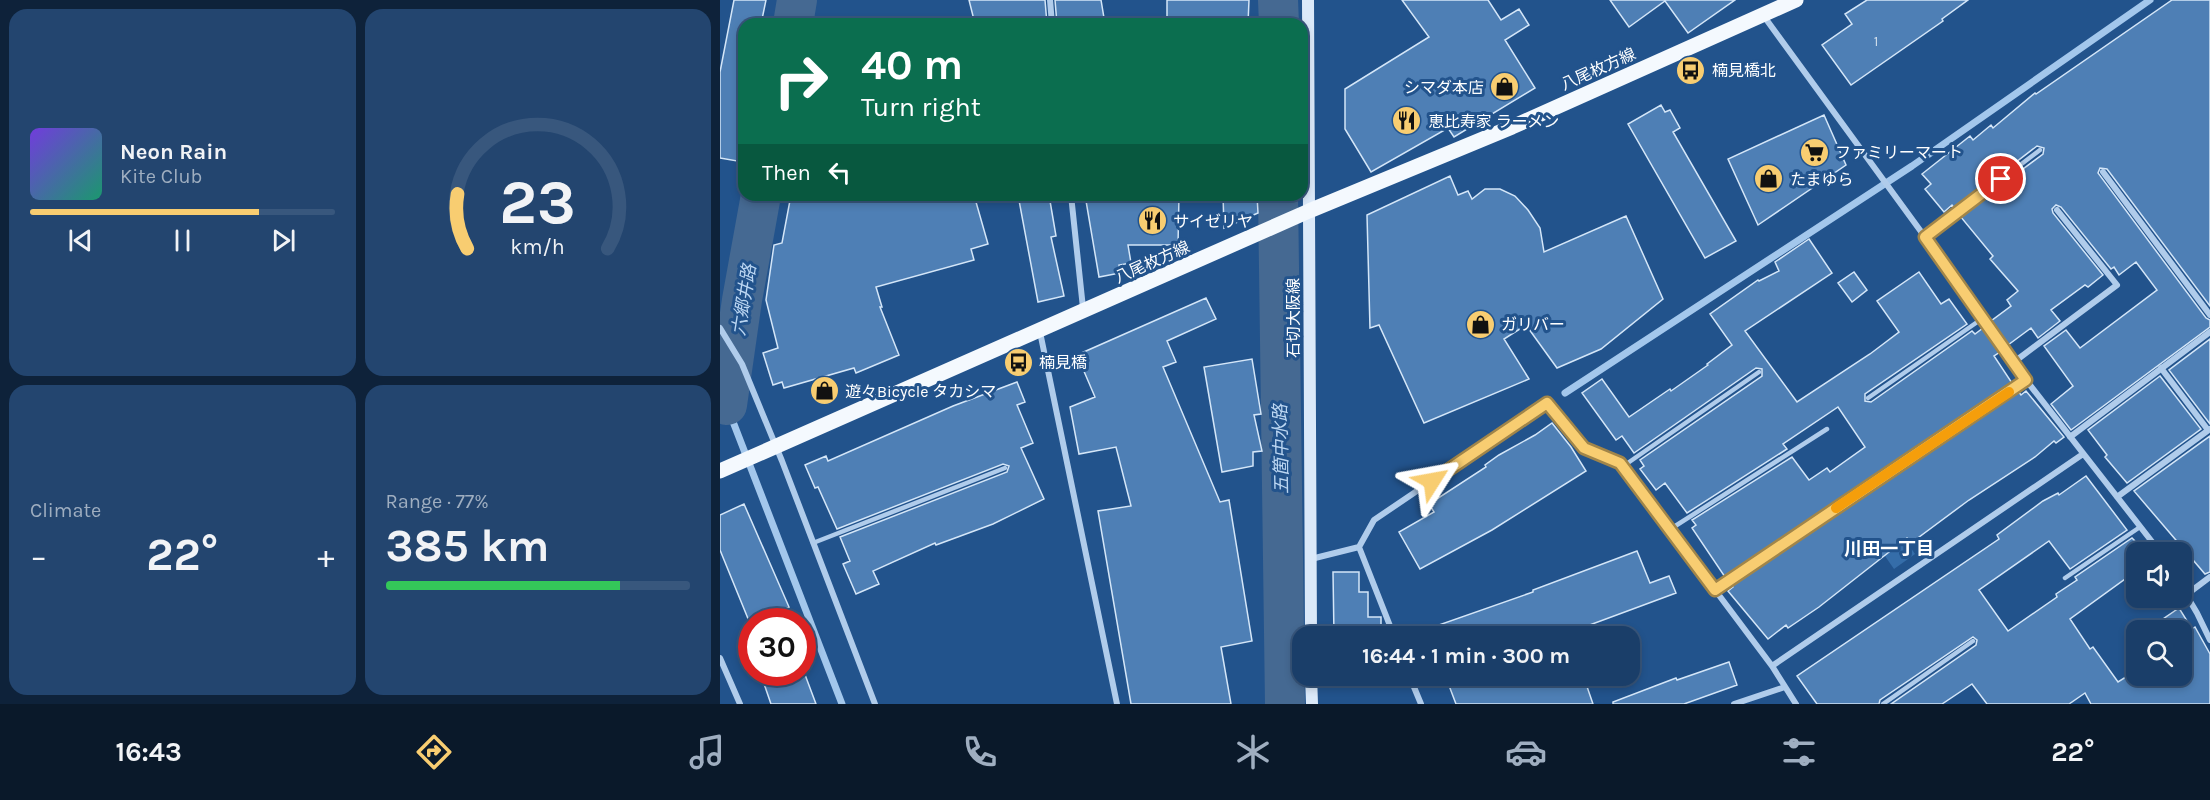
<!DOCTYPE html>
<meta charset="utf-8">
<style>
:root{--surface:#1a3e69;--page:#23456f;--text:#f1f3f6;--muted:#9faec0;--line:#38577d;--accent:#f8cd71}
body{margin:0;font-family:Karla,"Noto Sans JP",sans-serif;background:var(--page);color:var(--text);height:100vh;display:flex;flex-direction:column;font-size:22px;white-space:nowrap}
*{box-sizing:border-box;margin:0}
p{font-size:20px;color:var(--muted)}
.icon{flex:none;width:33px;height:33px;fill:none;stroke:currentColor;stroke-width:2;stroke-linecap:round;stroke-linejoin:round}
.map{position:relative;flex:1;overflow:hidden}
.details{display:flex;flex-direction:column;gap:9px;padding:9px;background:#0e223a;width:720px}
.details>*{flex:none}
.hud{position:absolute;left:18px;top:18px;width:570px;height:183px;border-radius:18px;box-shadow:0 3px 9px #0003,0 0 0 2px var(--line);background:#0b6e4f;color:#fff;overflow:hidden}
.fabs{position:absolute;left:1406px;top:542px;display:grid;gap:12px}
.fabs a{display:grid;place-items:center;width:66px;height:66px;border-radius:12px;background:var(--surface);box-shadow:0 3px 9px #0003,0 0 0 2px var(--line);font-size:30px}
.speed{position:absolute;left:18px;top:608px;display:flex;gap:12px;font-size:30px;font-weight:700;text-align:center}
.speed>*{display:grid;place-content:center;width:78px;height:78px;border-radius:50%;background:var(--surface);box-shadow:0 3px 9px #0003,0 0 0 2px var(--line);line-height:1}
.speed .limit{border:9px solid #d22;background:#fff;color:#111}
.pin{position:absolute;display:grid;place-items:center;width:51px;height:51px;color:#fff;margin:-26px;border:3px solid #fff;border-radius:50%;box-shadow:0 2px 6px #0007}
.me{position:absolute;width:66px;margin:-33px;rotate:56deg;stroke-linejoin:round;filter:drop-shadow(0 0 4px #0008)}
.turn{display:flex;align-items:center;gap:21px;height:126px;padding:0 24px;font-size:27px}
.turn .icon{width:78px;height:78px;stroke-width:2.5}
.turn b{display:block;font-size:42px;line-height:51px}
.then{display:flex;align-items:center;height:57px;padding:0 24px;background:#0003;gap:12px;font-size:22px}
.big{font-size:45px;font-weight:700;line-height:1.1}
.details .card{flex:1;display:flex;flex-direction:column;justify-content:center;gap:9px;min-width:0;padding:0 21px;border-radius:18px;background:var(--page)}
.details .dial{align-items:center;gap:0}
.dial svg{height:156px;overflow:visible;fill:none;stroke:var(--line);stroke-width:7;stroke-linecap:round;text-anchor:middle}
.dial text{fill:var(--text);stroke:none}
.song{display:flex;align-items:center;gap:18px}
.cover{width:72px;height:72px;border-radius:9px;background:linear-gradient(135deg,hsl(260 70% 55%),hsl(160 70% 35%))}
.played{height:6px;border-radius:3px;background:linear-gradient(90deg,var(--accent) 75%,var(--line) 75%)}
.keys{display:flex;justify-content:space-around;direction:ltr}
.heat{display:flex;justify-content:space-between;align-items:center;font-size:33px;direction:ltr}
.charge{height:9px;border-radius:4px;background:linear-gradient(90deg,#34c759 77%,var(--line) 0)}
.details .tiles{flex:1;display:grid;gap:9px;grid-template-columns:repeat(2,1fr)}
.trip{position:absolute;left:572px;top:626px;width:348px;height:60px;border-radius:18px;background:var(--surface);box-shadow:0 3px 9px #0003,0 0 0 2px var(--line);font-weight:700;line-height:60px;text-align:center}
.tab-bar{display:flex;height:96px;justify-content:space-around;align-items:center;background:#0a192a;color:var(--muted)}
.tab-bar .icon{width:42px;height:42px}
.tab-bar .active{color:var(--accent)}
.tab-bar b{font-size:27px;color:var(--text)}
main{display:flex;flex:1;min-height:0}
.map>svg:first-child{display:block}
.green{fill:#356da9}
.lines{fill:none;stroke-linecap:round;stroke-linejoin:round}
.stream{stroke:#a3c7ec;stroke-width:7}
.river{stroke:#456992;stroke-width:40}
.building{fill:#4e7fb5;stroke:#d4e6f8;stroke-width:1.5}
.service{stroke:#b0cceb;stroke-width:4.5}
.minor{stroke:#b0cceb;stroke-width:6}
.secondary{stroke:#dbe9f9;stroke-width:12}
.primary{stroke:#f4f9fe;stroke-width:15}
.route-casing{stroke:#a18549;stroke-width:15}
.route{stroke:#f8cd71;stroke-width:10}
.slow{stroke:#f59e0b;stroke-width:10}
.labels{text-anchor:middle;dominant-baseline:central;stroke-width:6;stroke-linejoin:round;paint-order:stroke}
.number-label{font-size:14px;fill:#d3dfec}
.street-label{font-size:16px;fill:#fff;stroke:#22538c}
.poi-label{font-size:16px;fill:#fff;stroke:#22538c;text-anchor:start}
.water-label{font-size:18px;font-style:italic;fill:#bbd6f2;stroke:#22538c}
.neighbourhood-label{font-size:18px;font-weight:bold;fill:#fff;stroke:#22538c}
</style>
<main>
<section class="details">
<div class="tiles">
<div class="card">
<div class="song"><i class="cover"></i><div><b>Neon Rain</b><p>Kite Club</p></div></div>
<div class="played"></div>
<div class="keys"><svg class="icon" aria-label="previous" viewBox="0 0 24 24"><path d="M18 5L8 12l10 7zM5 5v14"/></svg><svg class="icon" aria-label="pause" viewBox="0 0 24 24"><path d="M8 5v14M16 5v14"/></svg><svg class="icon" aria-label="next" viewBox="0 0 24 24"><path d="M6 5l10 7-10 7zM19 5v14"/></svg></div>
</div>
<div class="card dial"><svg viewBox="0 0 100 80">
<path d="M14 69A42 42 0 1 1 86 69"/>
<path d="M14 69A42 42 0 0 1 9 41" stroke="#f8cd71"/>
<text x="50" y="56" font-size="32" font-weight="700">23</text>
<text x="50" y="72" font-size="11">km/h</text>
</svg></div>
<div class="card"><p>Climate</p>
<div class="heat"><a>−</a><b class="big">22°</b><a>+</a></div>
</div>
<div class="card"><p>Range · 77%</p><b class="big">385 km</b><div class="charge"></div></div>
</div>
</section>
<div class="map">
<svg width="1490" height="704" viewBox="0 0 1490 704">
<rect width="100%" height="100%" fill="#22538c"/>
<path class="green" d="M 1170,518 L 1195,554 L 1174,569 L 1149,533 Z"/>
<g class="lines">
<path class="stream" d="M 0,388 L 122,704
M 845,393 L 1192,166 L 1430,0"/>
<path class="river" d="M 558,0 L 559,24
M 73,24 L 77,0
M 558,195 L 565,704
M 7,405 L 22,300 L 41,195"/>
</g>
<path class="building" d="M 14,0 L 46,0 L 41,24 L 24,24 L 24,121 L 17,161 L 0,158 L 0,72 Z
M 249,0 L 325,0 L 327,24 L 255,24 Z
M 335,0 L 381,0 L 385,24 L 337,24 Z
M 447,0 L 529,0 L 528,24 L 447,24 Z
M 682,0 L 768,0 L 781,20 L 799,9 L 809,25 L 785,40 L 815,88 L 734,137 L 728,128 L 651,172 L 625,129 L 625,89 L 709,37 Z
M 890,0 L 1015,0 L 968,33 L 945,1 L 909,27 Z
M 1147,0 L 1248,0 L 1222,19 L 1223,21 L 1131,85 L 1102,45 L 1132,24 L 1125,14 Z
M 1452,0 L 1490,0 L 1490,306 L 1387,169 L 1380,168 L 1378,173 L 1486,318 L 1490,320 L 1490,327 L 1351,430 L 1331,404 L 1353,386 L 1324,346 L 1346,330 L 1360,348 L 1437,290 L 1416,262 L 1399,275 L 1394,267 L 1391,269 L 1341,207 L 1336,205 L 1332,209 L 1333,213 L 1383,275 L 1368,287 L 1365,285 L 1331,310 L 1340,321 L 1318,338 L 1311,328 L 1288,345 L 1271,321 L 1291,306 L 1287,300 L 1298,291 L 1270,259 L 1273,256 L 1240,216 L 1323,154 L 1324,148 L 1317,146 L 1235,209 L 1232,205 L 1224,212 L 1205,189 L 1211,184 L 1202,174 L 1250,136 L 1253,140 L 1271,125 L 1273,128 L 1315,93 L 1316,94 Z
M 941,105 L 945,112 L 950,110 L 960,128 L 953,132 L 1016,241 L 985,258 L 908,124 Z
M 1104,115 L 1126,165 L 1038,225 L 1008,159 Z
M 730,176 L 738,195 L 748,191 L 752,199 L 765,189 L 780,189 L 795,196 L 808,210 L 820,228 L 824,252 L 906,216 L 943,299 L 881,349 L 837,368 L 806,325 L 784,339 L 809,379 L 704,423 L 659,325 L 650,328 L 647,215 Z
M 71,195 L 254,195 L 268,244 L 251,249 L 254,260 L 156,287 L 162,307 L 160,307 L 179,355 L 136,373 L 134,368 L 64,388 L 62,382 L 53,385 L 43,353 L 58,348 L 46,300 L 54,245 L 62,243 Z
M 298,195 L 329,195 L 336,236 L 331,237 L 344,296 L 318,302 Z
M 365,195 L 459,195 L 458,245 L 408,245 L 411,263 L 399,265 L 400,273 L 379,277 Z
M 503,195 L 537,195 L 538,213 L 504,228 Z
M 1089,239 L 1112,273 L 1025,331 L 1077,402 L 1150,354 L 1179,332 L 1157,301 L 1199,272 L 1221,304 L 1229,299 L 1247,324 L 1145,394 L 1145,401 L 1151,402 L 1252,331 L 1255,334 L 1263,328 L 1280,352 L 1274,356 L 1292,383 L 1005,577 L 972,528 L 976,525 L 972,520 L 1072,457 L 1089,480 L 1107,468 L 1110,472 L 1145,447 L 1118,407 L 1063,444 L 1067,449 L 967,513 L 945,483 L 936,490 L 920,469 L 924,466 L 920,460 L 1042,376 L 1042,369 L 1036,368 L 914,453 L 902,436 L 896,440 L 862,393 L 882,379 L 909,417 L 950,389 L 951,391 L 988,365 L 987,364 L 1012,345 L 990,314 L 1038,280 L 1039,281 L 1059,271 L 1055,262 Z
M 1134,272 L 1147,290 L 1132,302 L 1118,283 Z
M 486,298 L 496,319 L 447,341 L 456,362 L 443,367 L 500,502 L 509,500 L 532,641 L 501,647 L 511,704 L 411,704 L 378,511 L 411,506 L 396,447 L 359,454 L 350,407 L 375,397 L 357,355 Z
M 1490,339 L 1490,424 L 1449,370 Z
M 532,359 L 541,414 L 534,415 L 542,451 L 533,452 L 533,466 L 502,472 L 484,367 Z
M 1440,376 L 1481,429 L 1407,483 L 1385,457 L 1387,455 L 1368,430 Z
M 297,382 L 305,402 L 297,405 L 313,443 L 301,448 L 324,499 L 273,524 L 216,545 L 215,543 L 153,571 L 159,584 L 136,594 L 123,564 L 130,561 L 120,537 L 287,472 L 289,466 L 283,464 L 117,529 L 98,487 L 95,488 L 85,465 L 106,456 L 108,461 L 233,406 Z
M 1298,391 L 1301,395 L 1306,391 L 1344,437 L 1336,443 L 1334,441 L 1315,457 L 1249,500 L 1191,543 L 1187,538 L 1099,607 L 1068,628 L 1066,625 L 1048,639 L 1008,591 L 1013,587 L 1011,585 Z
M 832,423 L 851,447 L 866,471 L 772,530 L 700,569 L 679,532 L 714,512 L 709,504 L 766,467 L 765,465 L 779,455 L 815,435 Z
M 1490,436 L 1490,572 L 1485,574 L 1414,491 Z
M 1366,476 L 1407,530 L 1350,569 L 1329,541 L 1259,590 L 1288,631 L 1337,597 L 1336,594 L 1357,580 L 1355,577 L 1412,538 L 1416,542 L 1416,571 L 1350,619 L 1370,649 L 1373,647 L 1398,682 L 1409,675 L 1461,675 L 1461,630 L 1451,630 L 1443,619 L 1459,608 L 1472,629 L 1475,627 L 1490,654 L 1490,704 L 1371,704 L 1365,693 L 1349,704 L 1267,704 L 1252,684 L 1222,704 L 1171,704 L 1256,645 L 1257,640 L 1253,637 L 1160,700 L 1159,704 L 1097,704 L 1077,676 L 1279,539 L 1277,535 L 1323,501 L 1338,493 L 1339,495 Z
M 24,504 L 69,607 L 64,609 L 69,621 L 29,621 L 0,550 L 0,515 Z
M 917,551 L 930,583 L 949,576 L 956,593 L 840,636 L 696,636 L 696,633 L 813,592 L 813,590 Z
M 613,572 L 639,572 L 639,592 L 648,592 L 648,617 L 661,617 L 661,636 L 614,636 Z
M 1009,662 L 1017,685 L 964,704 L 893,704 L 893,702 L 956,678 L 957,680 Z
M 40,672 L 84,672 L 96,704 L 51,704 Z
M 725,675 L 863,675 L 873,704 L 736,704 Z"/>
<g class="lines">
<path class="service" d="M 1205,237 L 1320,150
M 1148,398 L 1263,318
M 902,467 L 1039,372
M 949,530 L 1107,429
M 93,543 L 285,468
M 1345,578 L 1420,527
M 1163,704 L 1253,641"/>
<path class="minor" d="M 330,0 L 332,24
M 1043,15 L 1205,237 L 1306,380 L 1440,552
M 1383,172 L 1490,315
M 351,195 L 363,308
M 0,328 L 22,364 L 62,461 L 155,704
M 320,332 L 397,704
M 1294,362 L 1397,285 L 1337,210
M 1441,368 L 1488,430
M 1350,437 L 1490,332
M 1397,497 L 1490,429
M 639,547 L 654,520 L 827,403 L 864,448 L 900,463 L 1052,666 L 1076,704
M 591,559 L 639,547 L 674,636
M 1461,586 L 1477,613 L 1490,640
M 995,590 L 1306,380
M 1466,595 L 1490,577
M 0,658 L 20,704
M 1052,666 L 1363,454
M 689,675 L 701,704
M 1014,704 L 1065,687"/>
<path class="secondary" d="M 588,0 L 591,636
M 591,675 L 592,704"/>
<path class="primary" d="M 0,471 L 589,211 L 792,127 L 1076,0"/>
</g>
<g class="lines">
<defs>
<path id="route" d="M 712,481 L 827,403 L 864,448 L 900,463 L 995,590 L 1306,380 L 1205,237 L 1281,179"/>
</defs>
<use href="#route" class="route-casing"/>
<use href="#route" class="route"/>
<path class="slow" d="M 1116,508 L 1289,392"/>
</g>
<defs>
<symbol id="bus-disc" viewBox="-11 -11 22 22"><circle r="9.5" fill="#f8cd71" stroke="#22538c"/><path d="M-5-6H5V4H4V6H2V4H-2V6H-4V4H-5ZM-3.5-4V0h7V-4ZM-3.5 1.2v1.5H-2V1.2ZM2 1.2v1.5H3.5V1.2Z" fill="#111"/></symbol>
<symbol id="shop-disc" viewBox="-11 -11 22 22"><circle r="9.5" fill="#f8cd71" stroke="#22538c"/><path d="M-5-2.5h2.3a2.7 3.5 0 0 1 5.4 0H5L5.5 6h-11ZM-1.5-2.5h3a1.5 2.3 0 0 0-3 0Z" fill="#111"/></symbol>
<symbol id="restaurant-disc" viewBox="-11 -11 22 22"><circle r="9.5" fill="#f8cd71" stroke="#22538c"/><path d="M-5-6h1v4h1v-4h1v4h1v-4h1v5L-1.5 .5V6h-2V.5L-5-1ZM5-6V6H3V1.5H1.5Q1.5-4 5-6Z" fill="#111"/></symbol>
<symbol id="supermarket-disc" viewBox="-11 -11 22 22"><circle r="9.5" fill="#f8cd71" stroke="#22538c"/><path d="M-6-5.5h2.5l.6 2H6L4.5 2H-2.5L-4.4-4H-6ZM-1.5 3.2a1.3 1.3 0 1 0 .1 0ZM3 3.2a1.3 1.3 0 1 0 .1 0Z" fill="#111"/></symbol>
</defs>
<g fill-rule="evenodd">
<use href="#bus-disc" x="954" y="54" width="33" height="33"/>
<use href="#shop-disc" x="768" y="70" width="33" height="33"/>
<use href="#restaurant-disc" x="670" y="104" width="33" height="33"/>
<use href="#supermarket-disc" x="1078" y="136" width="33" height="33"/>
<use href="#shop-disc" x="1032" y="162" width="33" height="33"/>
<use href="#restaurant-disc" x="416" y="204" width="33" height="33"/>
<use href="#shop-disc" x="744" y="308" width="33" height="33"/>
<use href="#bus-disc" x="282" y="346" width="33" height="33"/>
<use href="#shop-disc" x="88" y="374" width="33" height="33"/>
</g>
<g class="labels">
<g class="number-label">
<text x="1156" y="41">1</text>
</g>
<g class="street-label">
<text transform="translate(878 69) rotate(-24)">八尾枚方線</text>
<text transform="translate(432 262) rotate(-24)">八尾枚方線</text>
<text transform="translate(573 318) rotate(-90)">石切大阪線</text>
</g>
<g class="poi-label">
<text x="992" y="70">楠見橋北</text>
<text x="764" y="87" text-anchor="end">シマダ本店</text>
<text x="708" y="121">恵比寿家 ラーメン</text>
<text x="1115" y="152">ファミリーマート</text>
<text x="1070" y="179">たまゆら</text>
<text x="453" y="221">サイゼリヤ</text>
<text x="781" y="324">ガリバー</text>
<text x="319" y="362">楠見橋</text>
<text x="125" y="391">遊々Bicycle タカシマ</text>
</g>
<g class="water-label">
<text transform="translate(24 300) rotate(-81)">六郷井路</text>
<text transform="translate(561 449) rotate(-91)">五箇中水路</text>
</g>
<g class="neighbourhood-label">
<text x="1169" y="549">川田一丁目</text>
</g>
</g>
</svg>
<div class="fabs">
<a><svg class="icon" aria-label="sound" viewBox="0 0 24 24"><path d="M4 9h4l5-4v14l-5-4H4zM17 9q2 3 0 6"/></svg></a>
<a><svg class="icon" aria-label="search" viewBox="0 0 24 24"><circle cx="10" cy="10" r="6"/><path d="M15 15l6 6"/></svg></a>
</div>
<div class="speed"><div class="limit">30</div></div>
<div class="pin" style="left:1281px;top:179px;background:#d93025"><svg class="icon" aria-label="arrive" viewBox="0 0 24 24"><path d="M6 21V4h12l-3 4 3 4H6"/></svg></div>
<svg class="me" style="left:712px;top:481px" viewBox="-20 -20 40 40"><path d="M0-17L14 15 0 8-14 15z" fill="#f8cd71" stroke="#fff" stroke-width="4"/></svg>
<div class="trip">16:44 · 1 min · 300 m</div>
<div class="hud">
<div class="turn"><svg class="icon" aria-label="right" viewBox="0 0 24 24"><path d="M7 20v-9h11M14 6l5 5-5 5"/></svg><div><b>40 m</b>Turn right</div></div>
<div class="then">Then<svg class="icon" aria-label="left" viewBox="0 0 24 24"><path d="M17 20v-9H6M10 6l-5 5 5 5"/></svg></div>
</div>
</div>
</main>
<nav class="tab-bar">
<b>16:43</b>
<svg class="icon active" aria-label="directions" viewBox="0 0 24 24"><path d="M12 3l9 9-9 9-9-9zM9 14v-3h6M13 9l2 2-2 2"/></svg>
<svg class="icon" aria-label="music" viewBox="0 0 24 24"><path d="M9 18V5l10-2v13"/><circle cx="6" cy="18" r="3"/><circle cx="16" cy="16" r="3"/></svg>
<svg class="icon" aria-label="phone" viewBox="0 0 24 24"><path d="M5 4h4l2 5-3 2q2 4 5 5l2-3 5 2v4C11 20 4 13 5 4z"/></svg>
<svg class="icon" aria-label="climate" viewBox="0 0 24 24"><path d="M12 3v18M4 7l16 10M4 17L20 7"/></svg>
<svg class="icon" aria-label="car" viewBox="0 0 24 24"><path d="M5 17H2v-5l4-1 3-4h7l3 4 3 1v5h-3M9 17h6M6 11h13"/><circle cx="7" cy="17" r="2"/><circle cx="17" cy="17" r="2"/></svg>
<svg class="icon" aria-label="filters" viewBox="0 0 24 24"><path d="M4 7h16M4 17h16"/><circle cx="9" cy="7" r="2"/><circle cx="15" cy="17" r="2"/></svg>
<b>22°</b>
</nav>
